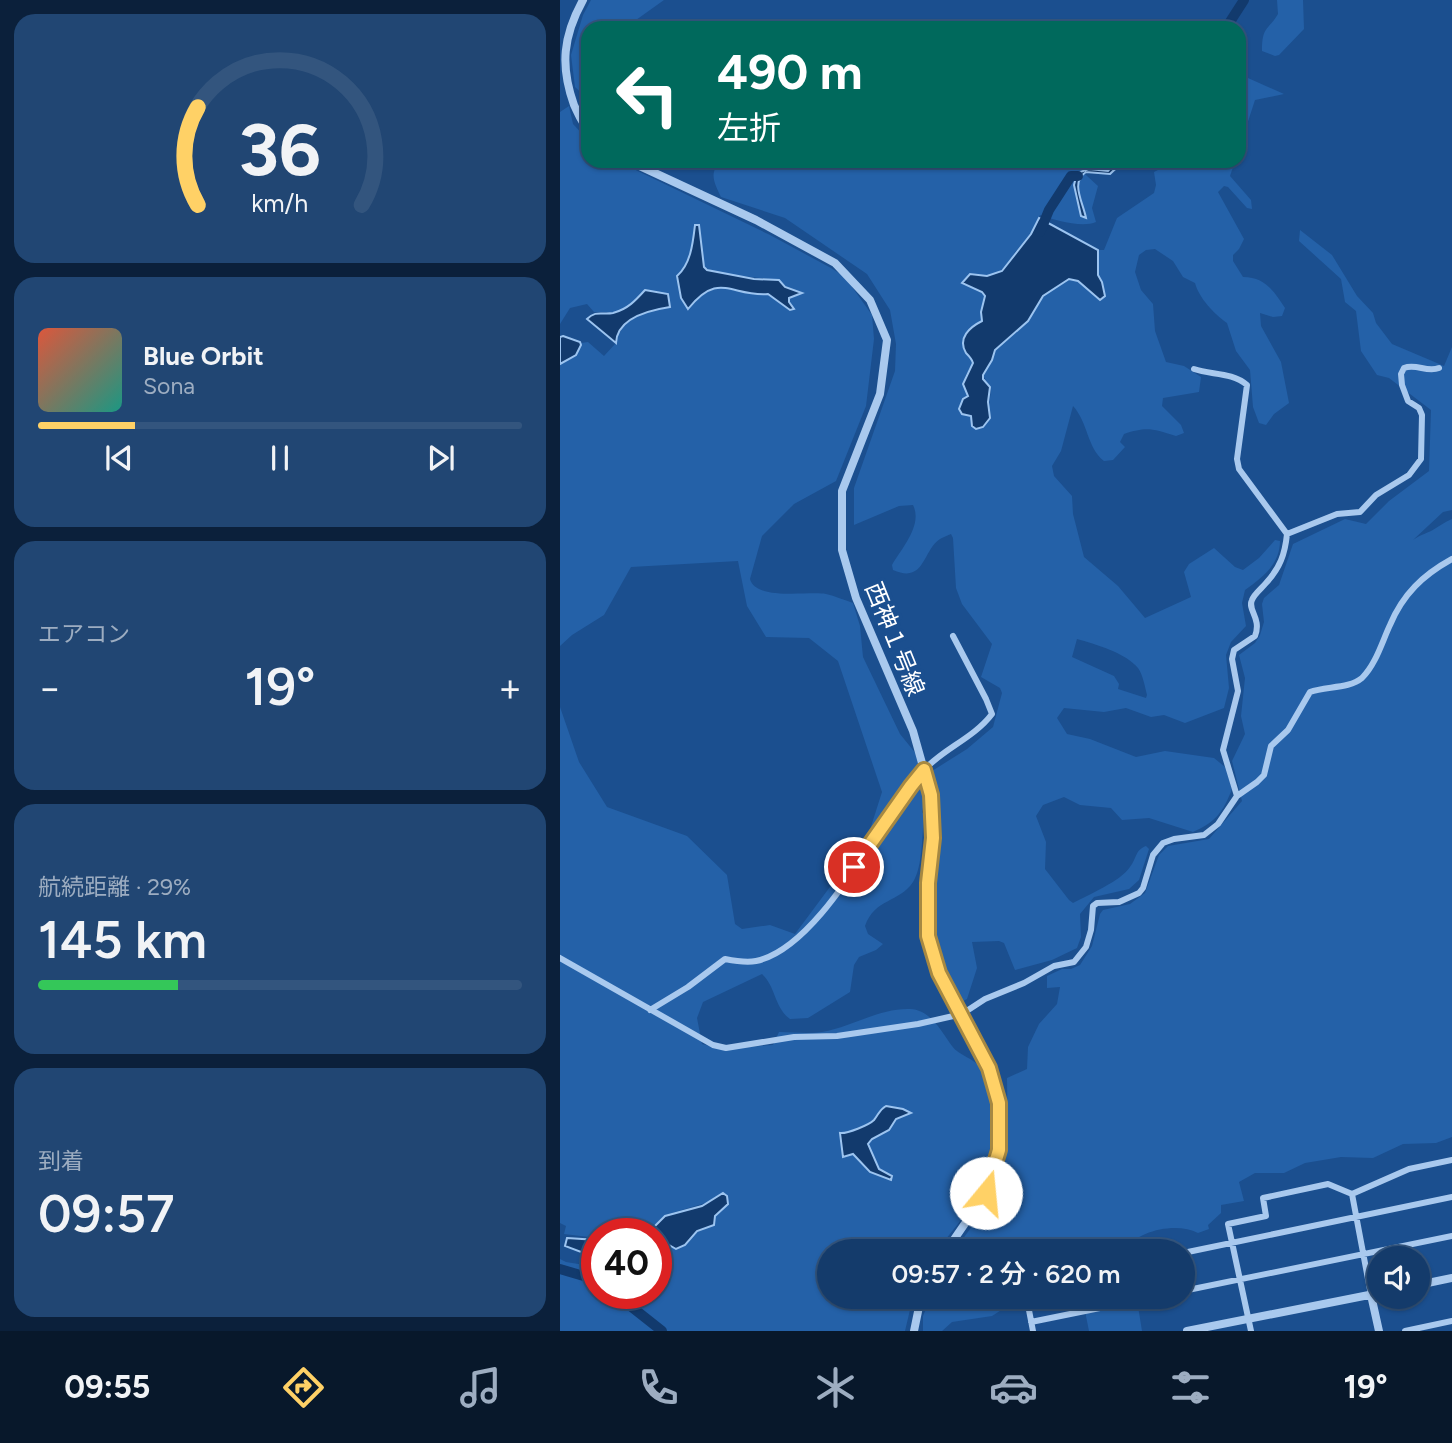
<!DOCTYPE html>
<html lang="ja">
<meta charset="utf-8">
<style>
:root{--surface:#143b6b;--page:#214673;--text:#f1f3f6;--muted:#9dadc1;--line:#33557e;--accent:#ffd166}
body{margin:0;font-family:Figtree,"Noto Sans JP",sans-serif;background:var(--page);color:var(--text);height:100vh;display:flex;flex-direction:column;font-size:26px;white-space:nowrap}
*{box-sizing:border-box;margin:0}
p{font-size:23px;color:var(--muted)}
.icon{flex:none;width:38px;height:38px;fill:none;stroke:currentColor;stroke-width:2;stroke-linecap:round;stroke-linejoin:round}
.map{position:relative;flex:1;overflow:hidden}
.side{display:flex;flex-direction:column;gap:14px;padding:14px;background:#0b203b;width:560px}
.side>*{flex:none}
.top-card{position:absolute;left:21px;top:21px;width:665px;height:147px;border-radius:21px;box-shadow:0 2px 5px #0004,0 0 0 2px var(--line);background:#00695c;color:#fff;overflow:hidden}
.fabs{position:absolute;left:807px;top:1246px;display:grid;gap:14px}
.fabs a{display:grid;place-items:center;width:63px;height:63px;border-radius:50%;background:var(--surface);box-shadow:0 2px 5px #0004,0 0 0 2px var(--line);font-size:35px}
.speed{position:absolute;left:21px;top:1218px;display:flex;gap:14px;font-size:35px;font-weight:700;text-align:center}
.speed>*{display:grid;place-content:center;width:91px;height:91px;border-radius:50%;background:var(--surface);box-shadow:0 2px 5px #0004,0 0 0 2px var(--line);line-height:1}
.speed .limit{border:10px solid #d22;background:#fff;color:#111}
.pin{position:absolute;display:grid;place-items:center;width:60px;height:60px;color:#fff;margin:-30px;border:4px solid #fff;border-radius:50%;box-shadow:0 2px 7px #0007}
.me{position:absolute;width:77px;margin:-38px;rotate:17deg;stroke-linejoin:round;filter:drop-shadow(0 0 5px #0008)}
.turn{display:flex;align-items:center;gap:24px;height:147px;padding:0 21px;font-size:32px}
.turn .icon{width:91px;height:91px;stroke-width:2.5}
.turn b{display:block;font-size:49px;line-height:60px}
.big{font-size:52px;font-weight:600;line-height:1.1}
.side .widget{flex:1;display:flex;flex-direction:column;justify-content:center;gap:10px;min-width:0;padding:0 24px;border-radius:21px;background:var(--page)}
.side .dial{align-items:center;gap:0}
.dial svg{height:182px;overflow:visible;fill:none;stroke:var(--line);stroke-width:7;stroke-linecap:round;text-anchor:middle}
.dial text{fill:var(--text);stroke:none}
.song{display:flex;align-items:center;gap:21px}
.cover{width:84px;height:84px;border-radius:10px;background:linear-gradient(135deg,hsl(10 70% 55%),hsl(170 70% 35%))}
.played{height:7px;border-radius:4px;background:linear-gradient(90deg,var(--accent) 20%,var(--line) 20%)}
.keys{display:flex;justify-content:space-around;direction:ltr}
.heat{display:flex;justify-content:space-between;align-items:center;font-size:38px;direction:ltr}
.charge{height:10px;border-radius:5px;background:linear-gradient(90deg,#34c759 29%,var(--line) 0)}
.trip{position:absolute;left:257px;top:1239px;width:378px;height:70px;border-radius:35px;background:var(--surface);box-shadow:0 2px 5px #0004,0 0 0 2px var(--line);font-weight:600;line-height:70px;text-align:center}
.tab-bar{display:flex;height:112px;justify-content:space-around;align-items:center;background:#08182b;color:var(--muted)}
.tab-bar .icon{width:49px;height:49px}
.tab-bar .on{color:var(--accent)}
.tab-bar b{font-size:32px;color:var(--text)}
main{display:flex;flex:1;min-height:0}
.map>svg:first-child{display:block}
.green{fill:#2461a8;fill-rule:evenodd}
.water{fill:#123a6d;stroke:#9cc4f0;stroke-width:2}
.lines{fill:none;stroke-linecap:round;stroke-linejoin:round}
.river{stroke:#123a6d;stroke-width:10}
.minor{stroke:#a9c9ee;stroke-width:6}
.tertiary{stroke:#a9c9ee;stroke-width:8}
.route-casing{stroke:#a68842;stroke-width:18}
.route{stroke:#ffd166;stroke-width:12}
.labels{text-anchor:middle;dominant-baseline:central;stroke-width:7;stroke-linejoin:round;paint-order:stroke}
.street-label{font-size:24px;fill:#fff;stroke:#1b4f8f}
</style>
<main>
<section class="side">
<div class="widget dial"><svg viewBox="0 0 100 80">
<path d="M14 69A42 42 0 1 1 86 69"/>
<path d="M14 69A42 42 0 0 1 14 26" stroke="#ffd166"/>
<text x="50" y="56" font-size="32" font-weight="700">36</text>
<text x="50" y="72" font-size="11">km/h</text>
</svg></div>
<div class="widget">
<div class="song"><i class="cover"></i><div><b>Blue Orbit</b><p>Sona</p></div></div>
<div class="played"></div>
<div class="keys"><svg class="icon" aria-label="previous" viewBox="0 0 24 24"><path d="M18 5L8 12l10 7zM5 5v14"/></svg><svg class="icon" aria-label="pause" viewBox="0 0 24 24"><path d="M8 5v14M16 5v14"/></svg><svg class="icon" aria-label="next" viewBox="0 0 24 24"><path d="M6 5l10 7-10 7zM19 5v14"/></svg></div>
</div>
<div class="widget"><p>エアコン</p>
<div class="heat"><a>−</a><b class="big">19°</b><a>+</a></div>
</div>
<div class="widget"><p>航続距離 · 29%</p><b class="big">145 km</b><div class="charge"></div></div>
<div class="widget"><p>到着</p><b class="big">09:57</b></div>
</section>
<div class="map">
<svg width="892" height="1331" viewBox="0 0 892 1331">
<rect width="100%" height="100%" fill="#1b4f8f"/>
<path class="green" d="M 31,0 L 104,0 L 76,20 L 74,28 L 28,28 L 28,99 L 15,87 L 11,55 L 23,15 Z
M 717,0 L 743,0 L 744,29 L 719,55 L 715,56 L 702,51 C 702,26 708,31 718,14 Z
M 679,74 L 724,94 L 695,100 L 679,149 Z
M 9,106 L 13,124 L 28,140 L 28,161 L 57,161 L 210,235 L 271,268 L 285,277 L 312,315 L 314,339 L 306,406 L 276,481 L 234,504 L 202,536 L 190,579 C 196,601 248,591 266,594 C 275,596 284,600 293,603 L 300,626 L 303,657 L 340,734 L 357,755 L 361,780 L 366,794 L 362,812 L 364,815 C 362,833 363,867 353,882 C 339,903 315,898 305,926 L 308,934 L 323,944 L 316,950 L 299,957 L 294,965 L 290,992 L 248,1018 L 230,1019 C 214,1007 216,987 202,974 L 143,1002 L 137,1018 L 142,1044 L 161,1049 L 213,1045 L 219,1032 C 233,1032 248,1034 262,1032 C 292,1027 319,1008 350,1009 C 371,1010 381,1031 392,1046 C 399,1056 415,1058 421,1069 C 440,1101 432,1167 415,1199 C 405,1217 389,1234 377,1251 L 270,1251 L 270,1297 L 353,1297 L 345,1331 L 0,1331 L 0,1259 L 6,1262 L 37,1267 L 37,1293 L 96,1293 L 96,1282 L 109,1265 L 108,1246 L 116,1249 C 129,1242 135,1229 150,1227 L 155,1216 L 152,1201 L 105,1215 L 95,1225 L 83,1220 L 67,1229 L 56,1227 L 50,1234 L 37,1234 L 37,1238 L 4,1234 L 6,1226 L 0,1223 L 0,707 L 19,762 L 47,807 L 127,836 L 167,875 L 175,924 L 182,929 L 210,925 L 235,934 L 287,864 L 296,848 L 308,836 L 322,792 L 278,661 L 249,638 L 206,637 L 187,606 L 178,561 L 71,567 L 44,615 L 12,635 L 0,646 L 0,364 L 10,359 L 21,343 L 28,342 L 44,356 L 56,343 C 57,331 71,318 81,312 C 89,308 101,308 110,306 L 77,301 L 57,312 L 34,312 L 27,304 L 10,308 L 0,324 L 0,112 ZM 139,225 L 144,267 L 156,273 L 218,280 L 225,287 L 241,293 L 229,298 L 230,310 L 208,294 C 180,296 165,277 138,298 L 124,270 L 134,239 L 135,226 Z
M 160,161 L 408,161 L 451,169 L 460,169 L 470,161 L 519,161 L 515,165 L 538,186 L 532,208 L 536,222 C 522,228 494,220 480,215 L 471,234 L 455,252 L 445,268 L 429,276 L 412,274 L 403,284 L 417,289 L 425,296 L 423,320 L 414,325 L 405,352 L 413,363 L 405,377 L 408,393 L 404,415 L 411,416 L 418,429 L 427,422 L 431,390 L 423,375 L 432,360 L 435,350 L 468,321 L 483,296 L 497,286 L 509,279 L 518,281 L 540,300 L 545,293 L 538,275 L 538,250 L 544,250 L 557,218 L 594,193 L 596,185 L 594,172 L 615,161 L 675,161 L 670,176 L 691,200 L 692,209 L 687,208 L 668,187 L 664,186 L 658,192 L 684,239 L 679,249 L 673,255 L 673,261 L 683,277 C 705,277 714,291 725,308 L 722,316 L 713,317 L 700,313 L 701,326 L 721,362 L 729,403 L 714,414 L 706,425 L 699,423 L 693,407 L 690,370 L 676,351 L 667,323 C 654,314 639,298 635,283 L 623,277 L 613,261 L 595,249 L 586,250 L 579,255 L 575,272 L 581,290 L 593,304 L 595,331 L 606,362 L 624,366 L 641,377 L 639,392 L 603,398 L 602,406 L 621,425 L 624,433 L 616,436 C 593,429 587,426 564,434 L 560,442 L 565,447 L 553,460 L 544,461 C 527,448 528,422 513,406 L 501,451 L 492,466 L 494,476 L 512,496 L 513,514 L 524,557 L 558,586 L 585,618 L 631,597 L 624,572 L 629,564 L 654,548 L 675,567 L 683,570 L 699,558 L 715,540 L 720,541 C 720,564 703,577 685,590 L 682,603 L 686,626 L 671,642 L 666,655 L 669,688 L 664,708 L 625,723 L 604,715 L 591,717 L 566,708 L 544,712 L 504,708 L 497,718 L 507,734 L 530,739 L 576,757 L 605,751 L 654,758 L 665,767 L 672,789 C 663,812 656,822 633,832 L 589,818 L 562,820 L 551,808 L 520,805 L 504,797 L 483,805 L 476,816 L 486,842 L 485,869 L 509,900 L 513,903 C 528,895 561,881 570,867 C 577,858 575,850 586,846 L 589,849 L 579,880 L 569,889 L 534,897 L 520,914 L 521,937 L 517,948 L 492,960 L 455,970 L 444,943 L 439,941 L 412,942 L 417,968 L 407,999 L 403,1001 L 399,1000 C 389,980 378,957 375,934 C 372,902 378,873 380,841 C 382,817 377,794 372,771 L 407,749 L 433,727 L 442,693 L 440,688 L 421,677 L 432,644 L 402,604 L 396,588 L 393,538 L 391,534 C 387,536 383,537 380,539 C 362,551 365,584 333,570 L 332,565 C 342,548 363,525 353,505 L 339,506 L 294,525 L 294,488 L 335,371 L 336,344 L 330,310 L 307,274 L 225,218 L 161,197 C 154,182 149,174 160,161 ZM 517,639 C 535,644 566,653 578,668 C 583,675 585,687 587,695 L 586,698 L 558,689 L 559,684 L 554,676 L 512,657 Z
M 740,230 L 772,255 L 797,296 L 813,313 L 816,323 L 832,344 L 884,366 L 892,347 L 892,510 L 883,512 L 853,540 C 863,533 867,534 876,528 C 881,525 885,522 892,519 L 892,1137 L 876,1143 L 843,1144 L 813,1158 L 781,1157 L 745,1163 L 724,1173 L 695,1173 L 679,1182 L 684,1201 L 661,1205 L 661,1213 L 648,1225 L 649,1229 L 638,1233 C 617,1222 577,1230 564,1251 L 394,1251 L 429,1203 L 448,1147 L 447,1078 L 467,1069 L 468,1047 L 479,1024 L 497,1004 L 500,987 L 487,988 L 487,976 L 502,969 L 511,969 L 520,965 L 532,946 L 540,914 L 543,910 L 570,904 L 585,893 L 599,855 L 608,846 L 649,839 L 682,801 L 672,761 L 685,734 L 681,716 L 685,678 L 679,655 L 695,643 L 700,635 L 704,622 L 702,604 L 704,598 L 719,585 L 733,544 L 785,519 L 806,524 L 829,501 L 869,471 L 871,410 L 829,378 L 817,375 L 801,351 L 796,311 L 785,302 L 781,279 L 739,241 Z
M 371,1297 L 457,1297 L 457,1300 L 432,1316 L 392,1322 L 382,1331 L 363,1331 L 363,1316 Z
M 577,1300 L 582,1331 L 529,1331 L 525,1311 Z"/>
<path class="water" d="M 562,161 L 586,162 L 586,166 C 568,165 565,159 550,174 L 526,172 C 510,182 523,202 526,218 L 521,216 L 514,185 L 517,173 L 529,169 L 548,171 L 554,164 Z
M 479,218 L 538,250 L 538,275 L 542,282 L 545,296 L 540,300 L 518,281 L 509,279 L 483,296 L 468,321 L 435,350 L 432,360 L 423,375 L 423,379 L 430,387 L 428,402 L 430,418 L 423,427 L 416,429 L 412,426 L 411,416 L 402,414 L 399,409 L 403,399 L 408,396 L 403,384 L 413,363 C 412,359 409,356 406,353 C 397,338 410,327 422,321 L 421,312 L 425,296 L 422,292 L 402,283 L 410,274 L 427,276 L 442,271 L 471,234 Z
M 135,225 L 139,225 L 144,267 L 147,270 L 194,279 L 219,280 L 225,287 L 242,293 L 229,298 L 229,302 L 234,309 L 230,310 L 208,294 C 171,297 159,270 128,309 L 121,298 L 117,276 C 131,264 133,242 135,225 Z
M 85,290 L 108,294 L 110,307 C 90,310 57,318 56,343 L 27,319 C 36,310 42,315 53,313 C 68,309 76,300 85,290 Z
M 3,336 L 20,342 L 21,345 L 16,355 L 0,364 L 0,337 Z
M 326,1106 L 343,1109 L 351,1113 L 336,1119 L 329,1130 L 312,1139 L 308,1144 L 319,1169 L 332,1176 L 331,1180 L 310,1172 L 293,1154 L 283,1157 L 280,1133 C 287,1134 309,1125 314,1120 C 319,1114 319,1110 326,1106 Z
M 163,1193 L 167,1196 L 168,1204 L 155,1216 L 154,1225 L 137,1231 L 125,1245 L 116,1249 L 97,1238 L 92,1229 L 105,1216 L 142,1206 Z
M 7,1238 L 37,1240 L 37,1258 L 5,1246 Z"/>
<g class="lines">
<path class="river" d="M 666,28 L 684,0
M 573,162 L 584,164 L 599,161
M 480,232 L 489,210 L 511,176 L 518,176
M 0,1269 L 37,1280
M 54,1293 L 102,1331"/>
<path class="minor" d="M 634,369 C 651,375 672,372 687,385 L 677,459 L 679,469 L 727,534 C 725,554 720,568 706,583 C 702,588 694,594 692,600 C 687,610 702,618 695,636 L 674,650 L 672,659 L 678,691 L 663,750 L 677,796
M 727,534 L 777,514 L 800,512 L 816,495 L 849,475 L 861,459 L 862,415 L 859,408 L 848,401 L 842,385 L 841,374 L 844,368 C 856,363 867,373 879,368
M 0,958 L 153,1045 L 166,1048 L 234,1037 L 277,1036 L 358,1024 L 402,1014 L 425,999 L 464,983 L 494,966 L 514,962 L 526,947 L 531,930 L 533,906 L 537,903 L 559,902 L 579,893 L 583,888 L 593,855 L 603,843 L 614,839 L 644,835 L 658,824 L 677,796 L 697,782 L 704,775 L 711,746 L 728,730 L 750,692 C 765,686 789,689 802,678 C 816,664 822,642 830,625 C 843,594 863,575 892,559
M 90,1010 L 128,987 L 165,959 C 175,961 186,963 196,961 C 260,948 320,821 362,772 C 382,749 413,739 432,714 L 426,699 L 393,636
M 792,1194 L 811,1295
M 623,1253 L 892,1197
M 623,1291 L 892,1236
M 471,1322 L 594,1297
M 473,1331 L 468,1305 L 505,1297
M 691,1331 L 668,1224 L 706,1216 L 703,1198 L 768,1184 L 792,1194 L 849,1169 L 892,1160
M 845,1331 L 892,1321"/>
<path class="tertiary" d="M 23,0 C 3,36 0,66 14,105 C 18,113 21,122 28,129
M 69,161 L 196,220 L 275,263 L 310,300 L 327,340 L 320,394 L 282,491 L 282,550 L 296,598 L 353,731 L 371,795 L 373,838 L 368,883 L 368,936 L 379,973 L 429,1068 L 439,1103 L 439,1150 L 426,1193 L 386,1251
M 858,1285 L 892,1278
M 811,1295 L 819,1331
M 354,1331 L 361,1297
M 627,1331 L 819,1293"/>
</g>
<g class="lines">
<defs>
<path id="route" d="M 294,867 L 351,786 L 364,770 L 371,795 L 373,838 L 368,883 L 368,936 L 379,973 L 429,1068 L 439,1103 L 439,1150 L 426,1193"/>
</defs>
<use href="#route" class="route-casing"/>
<use href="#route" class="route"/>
</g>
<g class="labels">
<g class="street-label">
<text transform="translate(335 639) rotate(68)">西神１号線</text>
</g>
</g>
</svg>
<div class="fabs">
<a><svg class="icon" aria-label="sound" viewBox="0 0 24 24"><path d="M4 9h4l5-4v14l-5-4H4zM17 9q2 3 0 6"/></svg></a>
</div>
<div class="speed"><div class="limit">40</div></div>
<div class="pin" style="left:294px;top:867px;background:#d93025"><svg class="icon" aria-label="arrive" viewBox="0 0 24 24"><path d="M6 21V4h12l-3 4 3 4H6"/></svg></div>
<svg class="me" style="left:426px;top:1193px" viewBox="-20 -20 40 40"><circle r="19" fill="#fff"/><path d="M0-13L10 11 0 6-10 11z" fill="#ffd166"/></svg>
<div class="trip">09:57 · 2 分 · 620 m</div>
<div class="top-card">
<div class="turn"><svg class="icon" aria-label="left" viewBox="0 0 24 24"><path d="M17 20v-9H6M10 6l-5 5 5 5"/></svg><div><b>490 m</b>左折</div></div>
</div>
</div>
</main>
<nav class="tab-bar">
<b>09:55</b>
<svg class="icon on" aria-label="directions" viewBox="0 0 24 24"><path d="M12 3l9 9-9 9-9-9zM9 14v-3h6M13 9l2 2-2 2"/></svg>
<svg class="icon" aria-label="music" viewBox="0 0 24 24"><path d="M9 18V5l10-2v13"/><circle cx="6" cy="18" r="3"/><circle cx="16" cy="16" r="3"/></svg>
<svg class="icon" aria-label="phone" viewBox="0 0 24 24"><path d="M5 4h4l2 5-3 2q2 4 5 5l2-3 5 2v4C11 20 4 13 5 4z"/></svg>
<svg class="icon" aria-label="climate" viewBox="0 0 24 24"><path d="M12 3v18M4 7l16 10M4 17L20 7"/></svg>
<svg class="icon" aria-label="car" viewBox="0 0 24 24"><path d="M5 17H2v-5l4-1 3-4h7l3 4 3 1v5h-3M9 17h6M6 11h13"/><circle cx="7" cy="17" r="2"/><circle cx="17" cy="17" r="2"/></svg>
<svg class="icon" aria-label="filters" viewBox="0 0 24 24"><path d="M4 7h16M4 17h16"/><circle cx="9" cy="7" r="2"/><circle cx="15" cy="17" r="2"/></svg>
<b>19°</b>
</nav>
